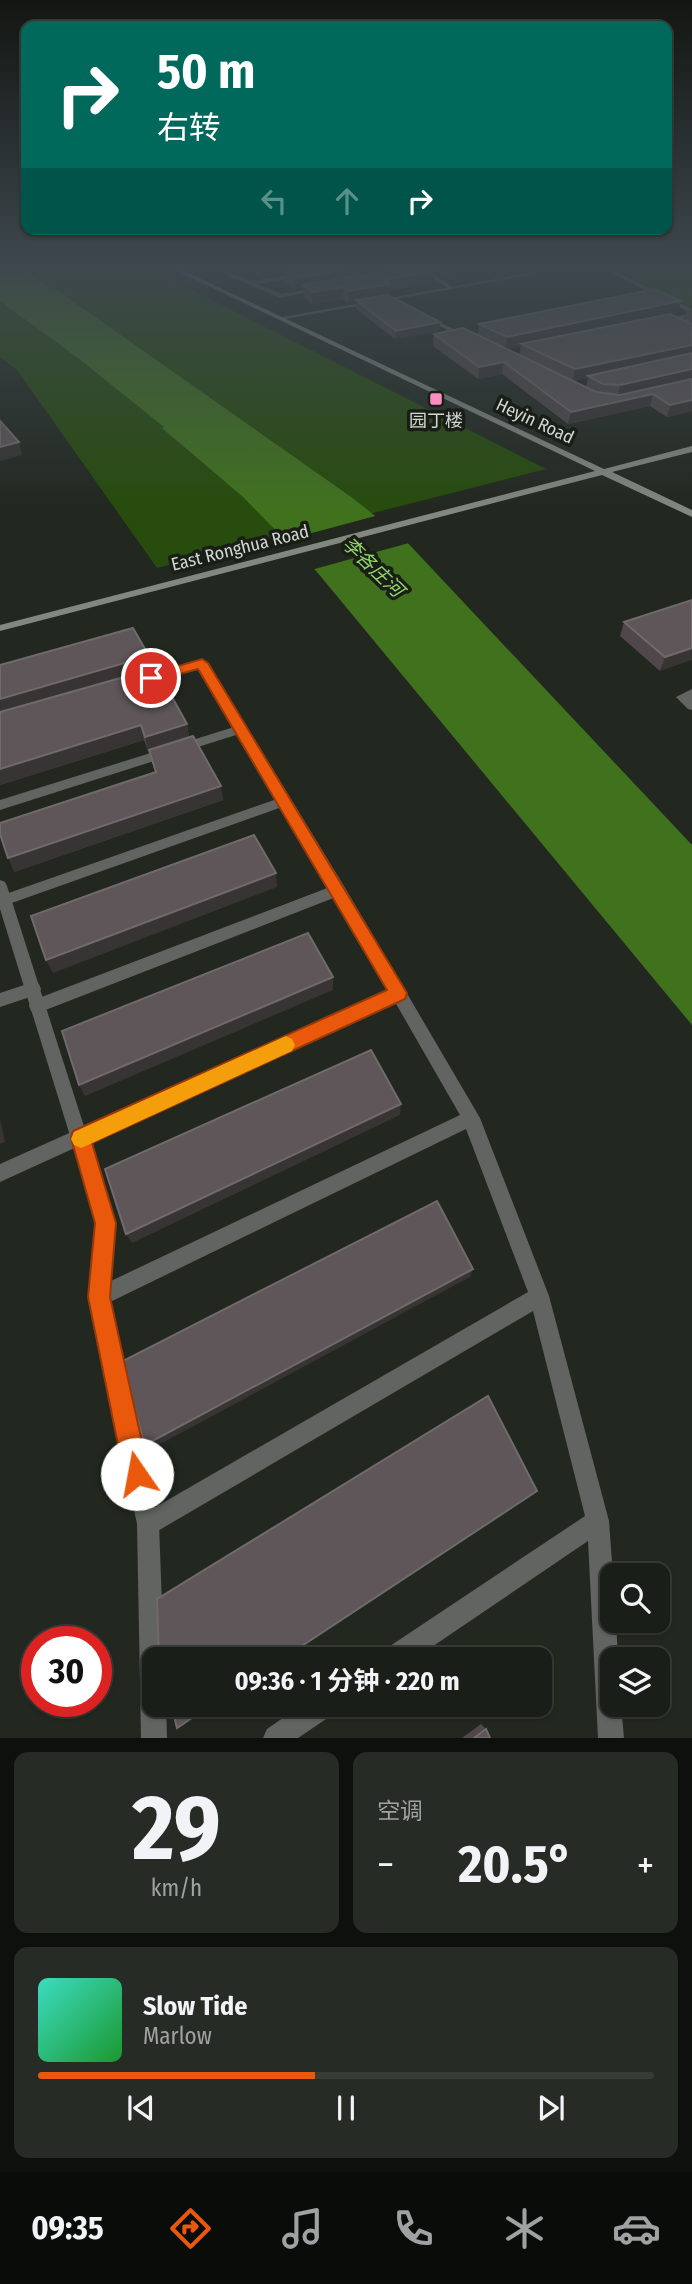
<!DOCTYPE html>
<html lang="zh">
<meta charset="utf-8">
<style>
:root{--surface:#1a1e18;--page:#272b25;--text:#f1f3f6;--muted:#9fa2a2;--line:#383c37;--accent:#ea580c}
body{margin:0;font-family:"Fira Sans Condensed","Noto Sans SC",sans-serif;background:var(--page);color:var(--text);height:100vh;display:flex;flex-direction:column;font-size:26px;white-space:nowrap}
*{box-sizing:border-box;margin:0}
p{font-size:23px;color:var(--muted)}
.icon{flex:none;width:38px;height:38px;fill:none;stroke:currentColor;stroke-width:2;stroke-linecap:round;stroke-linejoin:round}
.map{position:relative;height:1738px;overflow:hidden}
.drawer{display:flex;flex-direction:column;gap:14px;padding:14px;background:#0e100d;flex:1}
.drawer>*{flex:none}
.hud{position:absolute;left:21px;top:21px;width:651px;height:214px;border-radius:14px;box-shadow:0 2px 5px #0004,0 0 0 2px var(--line);background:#00695c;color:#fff;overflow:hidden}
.controls{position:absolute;left:600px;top:1563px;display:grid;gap:14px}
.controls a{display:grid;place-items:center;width:70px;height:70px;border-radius:14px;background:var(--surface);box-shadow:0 2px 5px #0004,0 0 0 2px var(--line);font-size:35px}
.speed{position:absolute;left:21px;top:1626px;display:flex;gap:14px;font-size:35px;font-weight:700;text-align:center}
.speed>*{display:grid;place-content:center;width:91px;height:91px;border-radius:50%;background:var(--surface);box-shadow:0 2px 5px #0004,0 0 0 2px var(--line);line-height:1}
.speed .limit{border:10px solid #d22;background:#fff;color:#111}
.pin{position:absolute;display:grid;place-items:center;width:60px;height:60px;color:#fff;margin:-30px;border:4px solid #fff;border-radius:50%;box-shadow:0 2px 7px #0007}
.me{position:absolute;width:77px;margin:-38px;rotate:348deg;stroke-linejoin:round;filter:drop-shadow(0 0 5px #0008)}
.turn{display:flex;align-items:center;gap:24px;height:147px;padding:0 21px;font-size:32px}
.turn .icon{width:91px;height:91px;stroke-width:2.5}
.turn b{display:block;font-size:49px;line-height:60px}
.lanes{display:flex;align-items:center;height:66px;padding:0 21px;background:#0003;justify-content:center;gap:35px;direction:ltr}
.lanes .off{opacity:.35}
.big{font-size:52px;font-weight:700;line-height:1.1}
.drawer .widget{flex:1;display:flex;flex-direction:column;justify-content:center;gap:10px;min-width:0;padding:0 24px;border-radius:14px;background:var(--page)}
.drawer .dial{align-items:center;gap:0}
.dial b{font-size:91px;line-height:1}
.song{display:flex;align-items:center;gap:21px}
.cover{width:84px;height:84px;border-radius:10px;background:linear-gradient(135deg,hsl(170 70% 55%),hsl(130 70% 35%))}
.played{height:7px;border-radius:4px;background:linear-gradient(90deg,var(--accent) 45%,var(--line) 45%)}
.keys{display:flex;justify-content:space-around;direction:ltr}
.heat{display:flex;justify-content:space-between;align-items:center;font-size:38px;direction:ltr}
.drawer .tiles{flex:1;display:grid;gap:14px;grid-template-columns:1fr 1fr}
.widget:last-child{grid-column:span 2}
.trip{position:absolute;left:142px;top:1647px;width:410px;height:70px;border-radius:14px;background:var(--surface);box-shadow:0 2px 5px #0004,0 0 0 2px var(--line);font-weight:700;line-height:70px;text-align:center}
.dock{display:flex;height:112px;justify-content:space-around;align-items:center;background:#0a0c0a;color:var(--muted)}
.dock .icon{width:49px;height:49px}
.dock .active{color:var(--accent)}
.dock b{font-size:32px;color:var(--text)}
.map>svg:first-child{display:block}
.green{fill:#274c0d}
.water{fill:#40721e}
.pier{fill:#222820}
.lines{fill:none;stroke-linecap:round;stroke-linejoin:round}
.lane{fill:#616460;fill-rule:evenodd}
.street{fill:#616460;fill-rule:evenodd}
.secondary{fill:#828780;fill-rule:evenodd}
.wall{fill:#50474a;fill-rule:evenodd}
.shaded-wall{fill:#383433}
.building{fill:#5e5659;stroke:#706a6c;stroke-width:2}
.route{fill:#ea580c;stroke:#983908;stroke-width:2}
.slow{fill:#f59e0b}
.poi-dot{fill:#fd8ec0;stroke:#191e17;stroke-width:2.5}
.labels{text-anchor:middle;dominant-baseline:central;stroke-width:7;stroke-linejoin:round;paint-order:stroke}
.far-poi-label{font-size:18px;fill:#d2d6d1;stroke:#191e17}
.far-street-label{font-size:18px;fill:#d2d6d1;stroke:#191e17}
.far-water-label{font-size:19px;font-style:italic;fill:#93d76b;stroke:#191e17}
</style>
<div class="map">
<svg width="692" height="1738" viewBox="0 0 692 1738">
<rect width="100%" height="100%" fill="#222820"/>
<path class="green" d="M 0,268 L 149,268 L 546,469 L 157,568 L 17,370 L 0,357 Z
M 613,268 L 679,268 L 692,272 L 692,307 Z"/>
<path class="water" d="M 0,268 L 15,268 L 61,293 L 354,499 L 404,539 L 692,845 L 692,1025 L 317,572 L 243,497 L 162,428 L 164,427 L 78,358 L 0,301 Z"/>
<path class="pier" d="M 379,515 L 409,543 L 311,570 L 282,541 Z"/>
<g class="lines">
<path class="lane" d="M 212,268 L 219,268 L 251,281 L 305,273 L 303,276 L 257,284 L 281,294 L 322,287 L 325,289 L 280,298 Z
M 421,268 L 447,268 L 431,272 L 454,288 L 449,289 L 425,273 L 414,275 L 411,273 L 421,270 Z
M 692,313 L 692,317 L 661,323 L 658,321 Z
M 422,316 L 426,316 L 473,338 L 467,339 L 422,318 Z
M 202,659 L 208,663 L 344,886 L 480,1118 L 549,1296 L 609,1521 L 613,1575 L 612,1620 L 616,1620 L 618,1659 L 612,1659 L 612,1704 L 621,1704 L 624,1738 L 598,1738 L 588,1541 L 414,1659 L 381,1659 L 384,1650 L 585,1516 L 533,1311 L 156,1532 L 148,1535 L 140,1532 L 137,1524 L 140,1516 L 528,1292 L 466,1129 L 106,1304 L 99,1307 L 92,1304 L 89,1297 L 92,1290 L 460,1115 L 395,1002 L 0,1182 L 0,1164 L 389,990 L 336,897 L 43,1011 L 37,1013 L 31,1011 L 29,1006 L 31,1001 L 330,887 L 282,807 L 9,904 L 0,904 L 0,896 L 277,799 L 239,734 L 0,810 L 0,800 L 234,727 L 199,668 L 143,685 L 137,681 L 139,678 Z
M 692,689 L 692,710 L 688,709 L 676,697 Z
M 33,982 L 39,984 L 41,989 L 39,994 L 0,1007 L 0,993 Z
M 303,1704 L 338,1704 L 335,1713 L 298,1738 L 263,1738 L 267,1729 Z"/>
<path class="street" d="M 556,268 L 568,268 L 280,320 L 277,318 Z
M 602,268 L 609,268 L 692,309 L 692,314 Z
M 0,880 L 5,882 L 7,886 L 115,1223 L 109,1297 L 159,1524 L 164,1659 L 154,1659 L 154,1704 L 166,1704 L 167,1738 L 141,1738 L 137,1524 L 89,1297 L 97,1223 L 0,909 Z"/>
<path class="secondary" d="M 171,268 L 178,268 L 604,469 L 692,446 L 692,452 L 612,472 L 692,510 L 692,517 L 602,475 L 0,631 L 0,625 L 595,471 Z"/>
</g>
<path class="wall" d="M 246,268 L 430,268 L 434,282 L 390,291 L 389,295 L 440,322 L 439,331 L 395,339 L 356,309 L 356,301 L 348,303 L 343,299 L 312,304 L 304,297 L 303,287 L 294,289 L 285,282 L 285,273 L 258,277 Z
M 438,268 L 515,268 L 447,280 L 438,273 Z
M 681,301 L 678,313 L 672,315 L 683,320 L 686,311 L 692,309 L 692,411 L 667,417 L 650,406 L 568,424 L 502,374 L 478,379 L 433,346 L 434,334 L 478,336 L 479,324 ZM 521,346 L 519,355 L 506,349 ZM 588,378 L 586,387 L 573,381 Z
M 692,600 L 660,671 L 620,636 L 624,622 Z
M 149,656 L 152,669 L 187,724 L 189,738 L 223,800 L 14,872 L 155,772 L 149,751 L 148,751 L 144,740 L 0,785 Z
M 481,1724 L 486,1729 L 490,1738 L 462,1738 Z"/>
<path class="shaded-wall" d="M 258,268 L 319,268 L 258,277 Z
M 358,268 L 409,268 L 303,285 L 303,287 L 294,289 L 294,279 Z
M 462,268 L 515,268 L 447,280 L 448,270 Z
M 435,271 L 434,282 L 390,291 L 390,295 L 348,303 L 348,291 L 385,280 Z
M 343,287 L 343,299 L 312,304 L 312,292 Z
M 681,301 L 678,313 L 523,346 L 521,344 L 521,346 L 505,349 L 507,337 Z
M 440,322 L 439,331 L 395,339 L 396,331 Z
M 692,345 L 692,355 L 588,376 L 588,378 L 572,381 L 575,369 Z
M 504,362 L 502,374 L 478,379 L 479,367 Z
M 692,369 L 692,378 L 617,397 L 620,385 Z
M 653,394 L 650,406 L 568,424 L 571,412 Z
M 692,400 L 692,411 L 667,417 L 670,405 Z
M 19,442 L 22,455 L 0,461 L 0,447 Z
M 692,648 L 692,660 L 660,671 L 665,657 Z
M 149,656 L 153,671 L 0,715 L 0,699 Z
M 187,724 L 189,738 L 148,751 L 145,737 Z
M 141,725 L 144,740 L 0,785 L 0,769 Z
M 221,786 L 223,800 L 14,872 L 8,858 Z
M 276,873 L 277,887 L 53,973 L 46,960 Z
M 333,977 L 333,990 L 85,1096 L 79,1085 Z
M 401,1104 L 400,1115 L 132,1243 L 126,1234 Z
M 0,1119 L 5,1142 L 0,1144 Z
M 473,1269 L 470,1277 L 151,1449 L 145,1445 Z"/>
<path class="building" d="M 310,268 L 358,268 L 294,279 L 285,272 Z
M 407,268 L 430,268 L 435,271 L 385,280 L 390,284 L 348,291 L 343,287 L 312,292 L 303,285 Z
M 444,268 L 462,268 L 448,270 Z
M 655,289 L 681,301 L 507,337 L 479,324 Z
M 388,295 L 440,322 L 396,331 L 356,300 Z
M 670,314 L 692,324 L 692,345 L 575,369 L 521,344 Z
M 463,328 L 596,392 L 620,395 L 692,379 L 692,400 L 670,405 L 653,394 L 571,412 L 504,362 L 479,367 L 434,334 Z
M 692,353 L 692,369 L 620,385 L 603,384 L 588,376 Z
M 0,421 L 19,442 L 0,447 Z
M 692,600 L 692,648 L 665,657 L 624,622 Z
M 133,628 L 149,656 L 0,699 L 0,665 Z
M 156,668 L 187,724 L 145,737 L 141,725 L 0,769 L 0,712 Z
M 193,736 L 221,786 L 8,858 L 0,834 L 0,823 L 156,772 L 149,750 Z
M 254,835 L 276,873 L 46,960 L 31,916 Z
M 308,933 L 333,977 L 79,1085 L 62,1031 Z
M 371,1050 L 401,1104 L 126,1234 L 105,1169 Z
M 437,1201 L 473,1269 L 145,1445 L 121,1362 Z
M 488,1396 L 537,1491 L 282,1659 L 159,1659 L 157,1599 Z
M 171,1704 L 212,1704 L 177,1728 Z
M 486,1729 L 490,1738 L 474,1738 Z"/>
<linearGradient id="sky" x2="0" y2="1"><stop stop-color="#131612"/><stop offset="0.52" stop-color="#3e484e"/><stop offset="1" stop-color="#3e484e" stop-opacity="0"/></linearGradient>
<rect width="692" height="511" fill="url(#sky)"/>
<path class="route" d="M 202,659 L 208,663 L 407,993 L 405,999 L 92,1143 L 116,1223 L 110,1297 L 149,1474 L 146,1483 L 137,1486 L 128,1483 L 124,1474 L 88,1297 L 95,1223 L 71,1138 L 73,1131 L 387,990 L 198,669 L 151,682 L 145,678 L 147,675 Z"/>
<path class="slow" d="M 286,1036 L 292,1039 L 295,1045 L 292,1051 L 88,1145 L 81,1148 L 74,1145 L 71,1139 L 74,1132 Z"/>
<rect class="poi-dot" x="429" y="392" width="14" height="14" rx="3.5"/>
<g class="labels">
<g class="far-poi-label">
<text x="436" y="421">园丁楼</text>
</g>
<g class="far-street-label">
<text transform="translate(535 421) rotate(25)">Heyin Road</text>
<text transform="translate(240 548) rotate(-14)">East Ronghua Road</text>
</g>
<g class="far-water-label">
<text transform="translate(373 567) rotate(44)">李各庄河</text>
</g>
</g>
</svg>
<div class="controls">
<a><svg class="icon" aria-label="search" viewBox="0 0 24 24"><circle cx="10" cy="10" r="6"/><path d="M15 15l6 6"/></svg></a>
<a><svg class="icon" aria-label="layers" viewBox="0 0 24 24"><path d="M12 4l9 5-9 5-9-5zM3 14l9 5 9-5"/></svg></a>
</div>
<div class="speed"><div class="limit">30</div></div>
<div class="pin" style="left:151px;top:678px;background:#d93025"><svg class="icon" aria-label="arrive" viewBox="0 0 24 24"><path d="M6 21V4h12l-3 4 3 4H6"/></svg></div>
<svg class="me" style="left:137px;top:1474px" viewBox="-20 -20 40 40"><circle r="19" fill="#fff"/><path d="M0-13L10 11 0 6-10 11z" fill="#ea580c"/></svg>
<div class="trip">09:36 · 1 分钟 · 220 m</div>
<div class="hud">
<div class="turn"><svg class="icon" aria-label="right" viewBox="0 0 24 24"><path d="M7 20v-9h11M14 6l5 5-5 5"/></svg><div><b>50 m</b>右转</div></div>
<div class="lanes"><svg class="icon off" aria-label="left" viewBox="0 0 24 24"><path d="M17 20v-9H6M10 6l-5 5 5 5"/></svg><svg class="icon off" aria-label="ahead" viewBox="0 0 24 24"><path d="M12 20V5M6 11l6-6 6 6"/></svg><svg class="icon" aria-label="right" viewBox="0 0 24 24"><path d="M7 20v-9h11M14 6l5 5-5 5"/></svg></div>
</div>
</div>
<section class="drawer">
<div class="tiles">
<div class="widget dial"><b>29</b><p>km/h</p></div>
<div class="widget"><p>空调</p>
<div class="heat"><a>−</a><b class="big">20.5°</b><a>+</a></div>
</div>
<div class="widget">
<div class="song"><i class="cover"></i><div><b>Slow Tide</b><p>Marlow</p></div></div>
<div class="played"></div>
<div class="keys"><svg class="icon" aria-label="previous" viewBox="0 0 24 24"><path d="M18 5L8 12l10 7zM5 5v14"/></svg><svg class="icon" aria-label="pause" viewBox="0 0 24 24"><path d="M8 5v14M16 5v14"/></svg><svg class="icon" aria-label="next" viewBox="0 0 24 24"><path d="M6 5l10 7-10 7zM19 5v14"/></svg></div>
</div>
</div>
</section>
<nav class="dock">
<b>09:35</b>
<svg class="icon active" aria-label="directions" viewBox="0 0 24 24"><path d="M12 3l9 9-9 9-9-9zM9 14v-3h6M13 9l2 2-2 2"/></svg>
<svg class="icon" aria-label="music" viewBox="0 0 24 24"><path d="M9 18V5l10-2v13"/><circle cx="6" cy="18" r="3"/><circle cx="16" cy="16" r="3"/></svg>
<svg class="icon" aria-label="phone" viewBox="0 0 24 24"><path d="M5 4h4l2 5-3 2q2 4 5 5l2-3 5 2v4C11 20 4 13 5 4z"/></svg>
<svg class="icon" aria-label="climate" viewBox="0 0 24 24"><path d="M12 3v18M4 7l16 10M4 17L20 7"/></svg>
<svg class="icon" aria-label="car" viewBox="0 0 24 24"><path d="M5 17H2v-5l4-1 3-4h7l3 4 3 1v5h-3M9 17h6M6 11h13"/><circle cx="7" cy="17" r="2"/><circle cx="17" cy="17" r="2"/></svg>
</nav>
